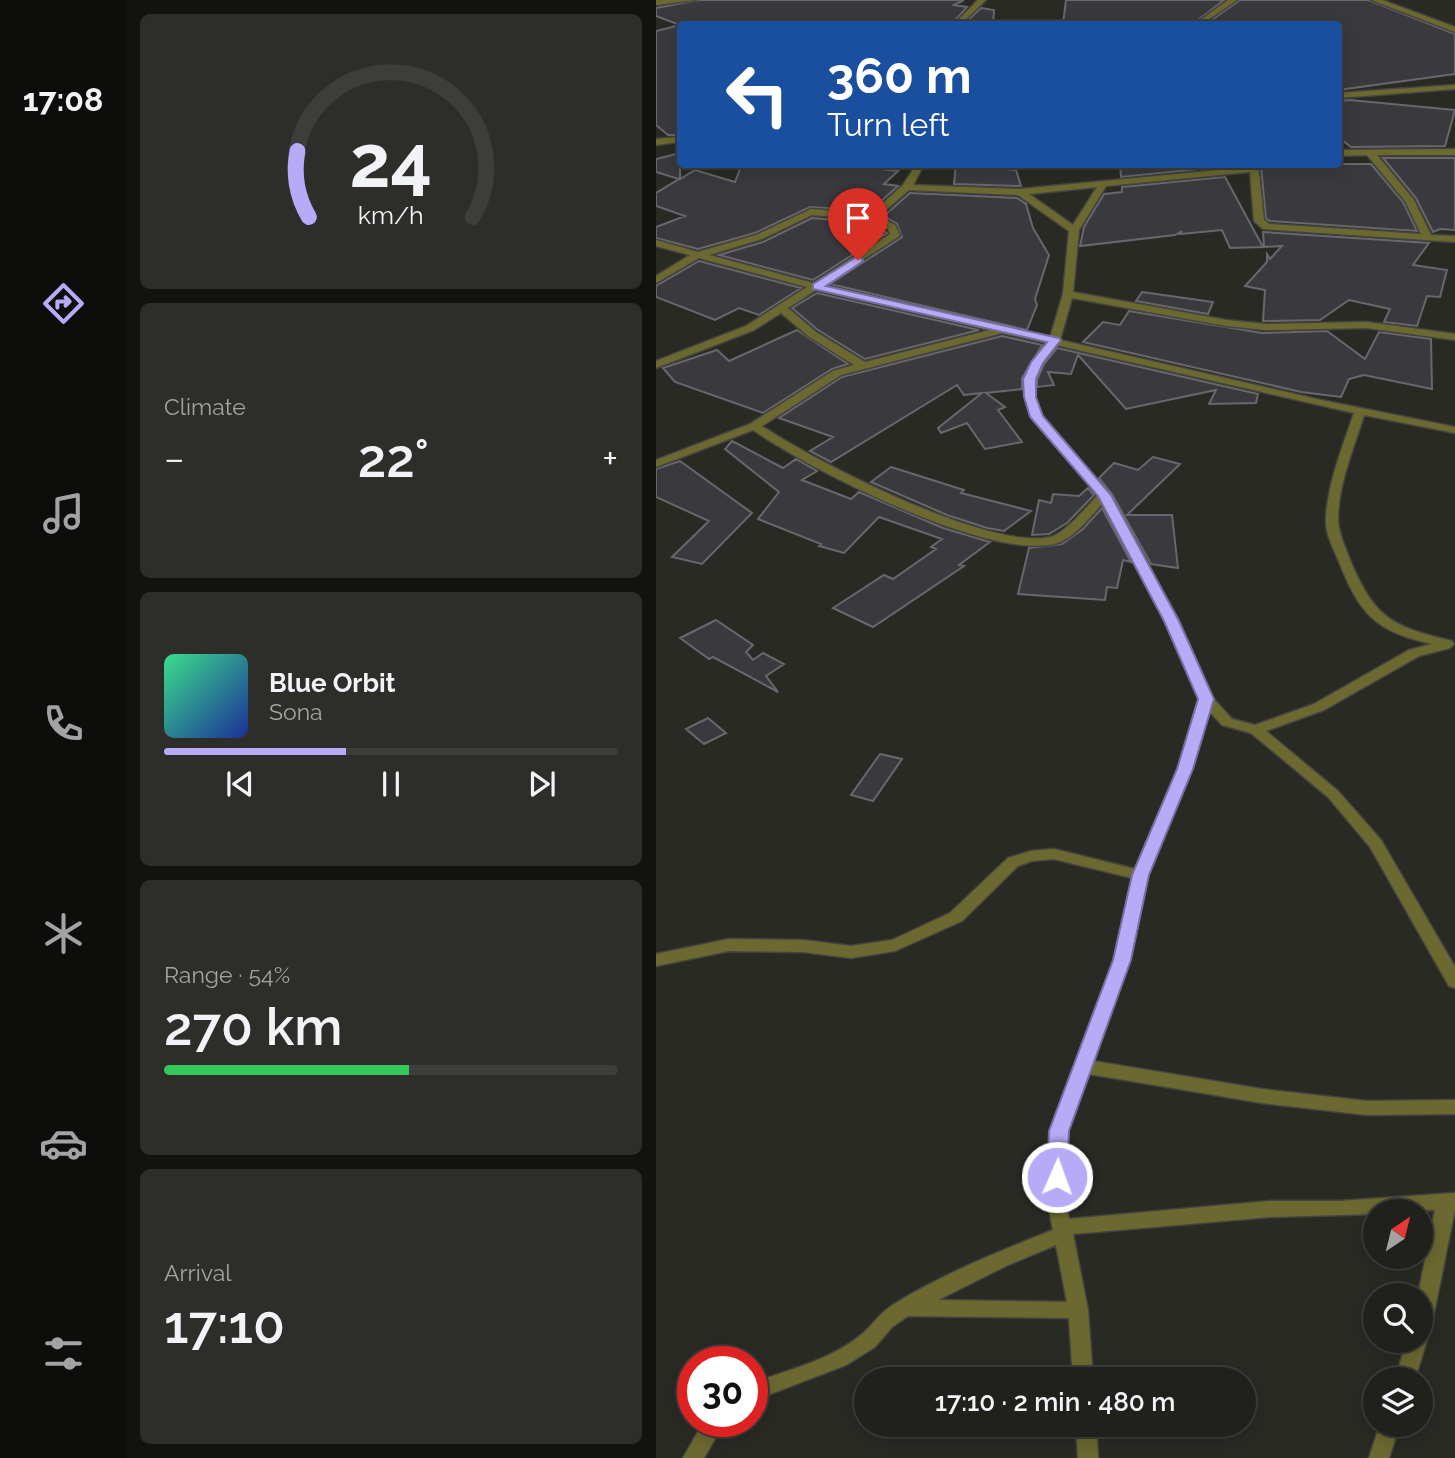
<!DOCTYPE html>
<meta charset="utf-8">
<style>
:root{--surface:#20201c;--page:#2d2d29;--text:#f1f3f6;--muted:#a2a3a3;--line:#3d3e3b;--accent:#b7abf8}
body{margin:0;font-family:Raleway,sans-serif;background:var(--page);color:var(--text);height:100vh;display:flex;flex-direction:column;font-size:26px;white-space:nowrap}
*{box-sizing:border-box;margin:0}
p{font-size:23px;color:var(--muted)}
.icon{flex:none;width:38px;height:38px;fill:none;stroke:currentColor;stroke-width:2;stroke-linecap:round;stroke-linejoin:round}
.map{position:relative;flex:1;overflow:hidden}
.drawer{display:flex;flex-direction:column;gap:14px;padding:14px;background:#12120f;width:530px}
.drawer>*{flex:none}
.hud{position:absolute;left:21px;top:21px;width:665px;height:147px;border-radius:7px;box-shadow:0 4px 18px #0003,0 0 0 2px var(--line);background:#1a4fa0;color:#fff;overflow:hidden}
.needle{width:46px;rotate:35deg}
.buttons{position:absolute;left:707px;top:1199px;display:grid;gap:14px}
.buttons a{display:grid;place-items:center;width:70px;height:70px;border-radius:50%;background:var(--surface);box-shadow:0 4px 18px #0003,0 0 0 2px var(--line);font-size:35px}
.speed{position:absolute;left:21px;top:1346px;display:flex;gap:14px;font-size:35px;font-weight:700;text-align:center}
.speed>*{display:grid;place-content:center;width:91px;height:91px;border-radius:50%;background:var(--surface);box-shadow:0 4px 18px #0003,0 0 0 2px var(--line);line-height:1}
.speed .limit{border:10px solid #d22;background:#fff;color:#111}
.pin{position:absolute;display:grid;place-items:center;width:60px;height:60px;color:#fff;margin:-72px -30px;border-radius:50% 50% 50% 0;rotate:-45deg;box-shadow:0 0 7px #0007}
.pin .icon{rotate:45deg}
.me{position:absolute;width:77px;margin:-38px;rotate:2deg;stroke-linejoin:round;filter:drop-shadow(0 0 5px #0008)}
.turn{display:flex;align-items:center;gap:24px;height:147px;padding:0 35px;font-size:32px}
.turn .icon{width:91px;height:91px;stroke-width:2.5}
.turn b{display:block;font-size:49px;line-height:60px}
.big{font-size:52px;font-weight:600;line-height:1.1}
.drawer .widget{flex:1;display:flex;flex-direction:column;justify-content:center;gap:10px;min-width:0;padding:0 24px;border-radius:10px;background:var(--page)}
.drawer .dial{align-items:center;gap:0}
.dial svg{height:182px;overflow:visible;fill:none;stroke:var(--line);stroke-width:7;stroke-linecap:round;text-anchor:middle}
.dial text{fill:var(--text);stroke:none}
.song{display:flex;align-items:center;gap:21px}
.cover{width:84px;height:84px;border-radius:10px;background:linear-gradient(135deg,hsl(150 70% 55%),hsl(230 70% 35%))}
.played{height:7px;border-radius:4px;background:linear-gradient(90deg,var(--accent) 40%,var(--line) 40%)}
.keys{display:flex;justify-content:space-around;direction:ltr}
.heat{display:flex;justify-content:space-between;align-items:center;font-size:38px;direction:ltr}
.charge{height:10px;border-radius:5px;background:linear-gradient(90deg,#34c759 54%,var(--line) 0)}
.trip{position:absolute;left:198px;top:1367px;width:402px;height:70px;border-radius:35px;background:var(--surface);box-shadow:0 4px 18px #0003,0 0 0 2px var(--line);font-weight:600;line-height:70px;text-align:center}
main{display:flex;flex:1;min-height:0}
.tab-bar{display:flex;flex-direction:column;width:126px;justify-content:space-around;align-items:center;background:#0d0d0b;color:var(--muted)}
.tab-bar .icon{width:49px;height:49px}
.tab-bar .on{color:var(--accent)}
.tab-bar b{font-size:32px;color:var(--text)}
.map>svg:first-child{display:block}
.building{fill:#3a393e;stroke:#68676d;stroke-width:2}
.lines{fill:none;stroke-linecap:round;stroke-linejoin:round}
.minor-casing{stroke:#454540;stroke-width:3}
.minor{fill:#6c6930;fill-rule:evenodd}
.route{fill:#b7abf8;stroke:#776fa1;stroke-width:2}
</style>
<main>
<nav class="tab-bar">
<b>17:08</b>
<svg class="icon on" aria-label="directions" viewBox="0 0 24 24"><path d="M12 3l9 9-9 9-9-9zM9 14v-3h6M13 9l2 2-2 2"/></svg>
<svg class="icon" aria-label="music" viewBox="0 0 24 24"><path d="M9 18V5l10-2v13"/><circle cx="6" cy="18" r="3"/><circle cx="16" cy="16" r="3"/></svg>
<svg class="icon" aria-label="phone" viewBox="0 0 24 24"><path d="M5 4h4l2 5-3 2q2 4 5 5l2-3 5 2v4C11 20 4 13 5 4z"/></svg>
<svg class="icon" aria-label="climate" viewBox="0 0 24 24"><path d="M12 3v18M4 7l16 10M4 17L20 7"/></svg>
<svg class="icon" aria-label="car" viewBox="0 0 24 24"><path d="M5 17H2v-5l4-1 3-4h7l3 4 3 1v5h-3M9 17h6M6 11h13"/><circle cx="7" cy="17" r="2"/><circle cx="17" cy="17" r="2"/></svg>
<svg class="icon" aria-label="filters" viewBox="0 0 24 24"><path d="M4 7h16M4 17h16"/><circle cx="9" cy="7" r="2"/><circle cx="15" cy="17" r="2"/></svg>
</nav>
<section class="drawer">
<div class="widget dial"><svg viewBox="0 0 100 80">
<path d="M14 69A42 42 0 1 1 86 69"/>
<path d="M14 69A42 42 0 0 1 9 40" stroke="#b7abf8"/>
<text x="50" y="56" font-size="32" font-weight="700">24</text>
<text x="50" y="72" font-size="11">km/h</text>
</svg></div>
<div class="widget"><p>Climate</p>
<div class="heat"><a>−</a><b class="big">22°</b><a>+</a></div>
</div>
<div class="widget">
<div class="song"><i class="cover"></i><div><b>Blue Orbit</b><p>Sona</p></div></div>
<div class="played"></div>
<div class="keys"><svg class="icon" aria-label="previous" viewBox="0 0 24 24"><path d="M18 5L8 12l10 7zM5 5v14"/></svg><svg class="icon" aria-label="pause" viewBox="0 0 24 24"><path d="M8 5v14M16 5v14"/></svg><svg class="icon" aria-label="next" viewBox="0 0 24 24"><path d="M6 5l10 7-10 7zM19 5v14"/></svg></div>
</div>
<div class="widget"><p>Range · 54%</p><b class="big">270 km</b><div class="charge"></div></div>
<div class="widget"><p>Arrival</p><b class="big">17:10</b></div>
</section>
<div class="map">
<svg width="799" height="1458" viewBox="0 0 799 1458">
<rect width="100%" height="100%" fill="#2a2a25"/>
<path class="building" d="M 43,0 L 308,0 L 298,5 L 311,7 L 296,24 L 24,24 L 24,135 L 12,135 L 0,125 L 0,31 L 24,25 L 0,16 L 0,8 Z
M 410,0 L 568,0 L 537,24 L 407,24 Z
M 584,0 L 712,0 L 799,34 L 799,74 L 682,90 L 682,24 L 550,24 Z
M 325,8 L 338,10 L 337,24 L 308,24 Z
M 694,100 L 799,110 L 789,146 L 695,147 L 682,137 L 682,101 Z
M 24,153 L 24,179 L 39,170 L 79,182 L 86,164 L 187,165 L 242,171 L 228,184 L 242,186 L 214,211 L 154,207 L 99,233 L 42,249 L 0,238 L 0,227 L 29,216 L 0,206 L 0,193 L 23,179 L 0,172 L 0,159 Z
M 727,158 L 799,158 L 799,230 L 784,229 L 777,232 L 760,198 Z
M 300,164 L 360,170 L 365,186 L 298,184 Z
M 464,164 L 562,164 L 564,167 L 465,177 Z
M 643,164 L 715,164 L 747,202 L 761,231 L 614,221 L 610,219 L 605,166 Z
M 569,177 L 607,247 L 574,248 L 566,230 L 524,234 L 526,231 L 519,235 L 424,246 L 428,227 L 448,194 L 466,192 L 466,187 Z
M 254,193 L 361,198 L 370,204 L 377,228 L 393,255 L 379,299 L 381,305 L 371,330 L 174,284 L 246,237 L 241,224 L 228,216 Z
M 156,218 L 214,223 L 231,233 L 157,280 L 63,255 L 107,242 Z
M 607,232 L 773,243 L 757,265 L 791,270 L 784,297 L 771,296 L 761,326 L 728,322 L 734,309 L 693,300 L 664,320 L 607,321 L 609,290 L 589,286 L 611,262 L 611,254 L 614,259 L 626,246 L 608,247 Z
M 43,261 L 145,288 L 103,315 L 83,308 L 59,320 L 0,297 L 0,286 Z
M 486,292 L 557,302 L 552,314 L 480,301 Z
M 161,293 L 323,330 L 209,359 L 162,330 L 136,308 Z
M 473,311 L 606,333 L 671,331 L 709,359 L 723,332 L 775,339 L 776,389 L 708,375 L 693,379 L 685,397 L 645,392 L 427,342 L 447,322 L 464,325 Z
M 141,330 L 192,364 L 176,369 L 107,413 L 19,382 L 7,368 L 61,350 L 73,361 Z
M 346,336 L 386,345 L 366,378 L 366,389 L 330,393 L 349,407 L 342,410 L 366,442 L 329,449 L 311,423 L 285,433 L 282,428 L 326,393 L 308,395 L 301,385 L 175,462 L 154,451 L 177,437 L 123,418 L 186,377 Z
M 401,348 L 602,394 L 600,403 L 553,404 L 560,390 L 470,409 L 422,355 L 415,374 L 392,372 L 398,385 L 381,387 L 381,380 L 388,364 Z
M 76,441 L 127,468 L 140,459 L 161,471 L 146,480 L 195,499 L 203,492 L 287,528 L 334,542 L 303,565 L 308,566 L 217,627 L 177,608 L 228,575 L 237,579 L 280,549 L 275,547 L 286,539 L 223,517 L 188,553 L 163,546 L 165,544 L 102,519 L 123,492 L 69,449 Z
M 497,457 L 524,464 L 471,515 L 516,515 L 522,568 L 495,564 L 456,494 L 443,478 L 458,463 L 482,470 Z
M 24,461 L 96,513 L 46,564 L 16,557 L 53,521 L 0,497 L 0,469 Z
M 235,467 L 308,490 L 305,493 L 375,511 L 348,531 L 331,528 L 291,515 L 215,482 Z
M 432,488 L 438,495 L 411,523 L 393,534 L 376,535 L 383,500 L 395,503 L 397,494 L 423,496 Z
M 446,508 L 475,562 L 467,560 L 461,588 L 451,587 L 449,600 L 362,594 L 373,548 L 406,544 L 427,529 Z
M 60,620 L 97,645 L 90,652 L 97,660 L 107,653 L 128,664 L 110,676 L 122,692 L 57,657 L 53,659 L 24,638 Z
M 52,718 L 70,733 L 48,744 L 30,729 Z
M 224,754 L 246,759 L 217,801 L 195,795 Z"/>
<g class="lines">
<defs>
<path id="minor" d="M 0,0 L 40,0 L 0,5 Z
M 322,0 L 330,0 L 305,24 L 298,24 Z
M 572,0 L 581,0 L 546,24 L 539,24 Z
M 715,0 L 726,0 L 799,27 L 799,32 Z
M 799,85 L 799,89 L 682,98 L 682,93 Z
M 24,137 L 24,142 L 0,145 L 0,139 Z
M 799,149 L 799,155 L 721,155 L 758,200 L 775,235 L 799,236 L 799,242 L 607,229 L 598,221 L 594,172 L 450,186 L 423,230 L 417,292 L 570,320 L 610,324 L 711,322 L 799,334 L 799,340 L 711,328 L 610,330 L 570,326 L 416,298 L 404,340 L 665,400 L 799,427 L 799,433 L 708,415 C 698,448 682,484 682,519 C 682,533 689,546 694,560 C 719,619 735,626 796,641 L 798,644 L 794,648 L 763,656 L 668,710 L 610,731 L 682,791 L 725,840 L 799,967 L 799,988 L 793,986 L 714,847 L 672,797 L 595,733 L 566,725 L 553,711 L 536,769 L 492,875 L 474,960 L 437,1061 L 606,1089 L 711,1101 L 799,1100 L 799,1114 L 711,1115 L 606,1103 L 433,1074 L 412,1131 L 409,1199 L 413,1219 L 614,1201 L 683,1201 L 799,1193 L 799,1209 L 775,1328 L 772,1334 L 769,1335 L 771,1340 L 759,1379 L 739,1379 L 751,1340 L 765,1340 L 765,1295 L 762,1295 L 779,1210 L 719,1211 L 719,1214 L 614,1217 L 417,1234 L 432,1310 L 437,1379 L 417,1379 L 413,1318 L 252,1316 L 236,1327 L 219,1347 L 190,1365 L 96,1401 L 96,1383 C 132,1370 175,1360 205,1335 C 218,1324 223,1313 240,1303 C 289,1273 344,1251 397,1230 L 391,1199 L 394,1131 L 458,960 L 476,878 L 398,859 L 376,861 L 362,866 L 306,921 L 239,951 L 195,958 L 147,952 L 73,951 L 0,966 L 0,954 L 73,939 L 147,940 L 195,946 L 236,940 L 294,913 L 352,858 L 375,851 L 398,849 L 479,869 L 522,769 L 543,699 L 509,621 L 447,503 C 434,517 417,540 398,544 C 329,559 155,470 97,430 L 0,467 L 0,460 L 94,424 L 177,371 L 198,365 L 152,336 L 125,313 L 98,330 L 0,368 L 0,361 L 90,326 L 151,287 L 43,258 L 0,283 L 0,276 L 34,255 L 0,246 L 0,240 L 42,252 L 100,235 L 155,209 L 215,214 L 247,185 L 258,168 L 261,167 L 265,170 L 257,185 L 364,189 L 594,167 L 594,164 L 602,164 L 608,220 L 613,224 L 765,234 L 749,201 L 711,155 L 682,156 L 682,150 ZM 441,187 L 417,225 L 373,194 ZM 253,190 L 362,195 L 413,231 L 407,294 L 394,338 L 167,285 L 242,237 L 244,235 L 239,225 L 223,216 ZM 156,215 L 215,220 L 232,229 L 234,234 L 157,283 L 53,255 L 106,239 ZM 160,290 L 161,290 L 334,330 L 209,362 L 160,332 L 132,308 ZM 346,333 L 391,343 L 376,362 L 368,379 L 369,397 L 377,419 L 442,495 C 431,506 409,534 394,537 C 333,551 158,461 106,426 L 185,375 ZM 400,345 L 698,413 C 687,446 672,482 670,518 C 669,532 676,546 682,559 C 703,613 718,631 776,644 L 753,650 L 658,704 L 599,725 L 576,719 L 556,697 L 523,621 L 454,495 L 386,416 L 379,397 L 378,379 L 386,363 ZM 400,1245 L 411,1302 L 282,1300 L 352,1265 Z
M 48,1421 L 69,1421 L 48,1458 L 27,1458 Z
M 420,1424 L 440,1424 L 442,1458 L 422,1458 Z
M 724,1424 L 744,1424 L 733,1458 L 713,1458 Z"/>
</defs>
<use href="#minor" class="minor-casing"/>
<use href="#minor" class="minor"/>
</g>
<path class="route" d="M 202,256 L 207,260 L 206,262 L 170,286 L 403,338 L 405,340 L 387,363 L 380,379 L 380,397 L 387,416 L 455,495 L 523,621 L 558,699 L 537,769 L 493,875 L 475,960 L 413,1131 L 411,1177 L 408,1183 L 394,1183 L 391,1177 L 393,1131 L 457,960 L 476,875 L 521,769 L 542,699 L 508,621 L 442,496 L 374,417 L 368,397 L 367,379 L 375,362 L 391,342 L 157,289 L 157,284 Z"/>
</svg>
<div class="buttons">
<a><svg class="needle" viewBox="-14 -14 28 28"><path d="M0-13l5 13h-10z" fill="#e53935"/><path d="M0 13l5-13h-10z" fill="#a2a3a3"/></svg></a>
<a><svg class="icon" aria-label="search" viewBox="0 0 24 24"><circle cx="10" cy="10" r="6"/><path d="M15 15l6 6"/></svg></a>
<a><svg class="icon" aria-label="layers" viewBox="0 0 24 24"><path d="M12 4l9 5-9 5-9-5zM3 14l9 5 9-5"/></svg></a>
</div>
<div class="speed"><div class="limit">30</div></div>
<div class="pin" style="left:202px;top:260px;background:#d93025"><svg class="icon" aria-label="arrive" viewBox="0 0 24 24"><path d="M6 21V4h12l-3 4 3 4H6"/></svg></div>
<svg class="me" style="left:401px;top:1177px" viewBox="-20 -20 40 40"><circle r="17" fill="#b7abf8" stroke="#fff" stroke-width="3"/><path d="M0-11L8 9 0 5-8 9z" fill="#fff"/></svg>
<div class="trip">17:10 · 2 min · 480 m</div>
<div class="hud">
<div class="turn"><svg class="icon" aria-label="left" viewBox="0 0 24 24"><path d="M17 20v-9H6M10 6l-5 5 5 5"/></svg><div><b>360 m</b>Turn left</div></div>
</div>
</div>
</main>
